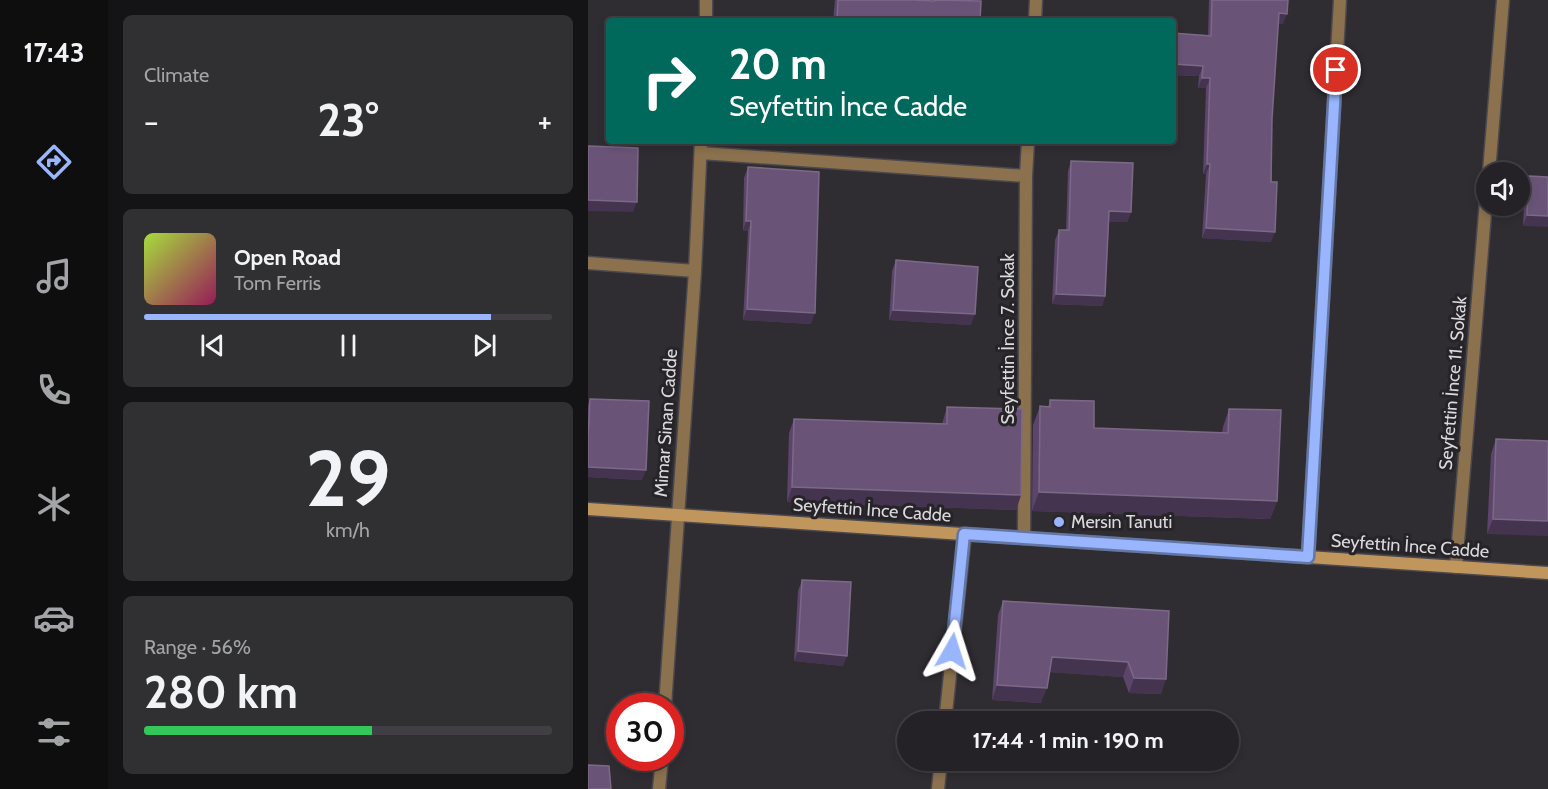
<!DOCTYPE html>
<meta charset="utf-8">
<style>
:root{--surface:#242226;--page:#302f32;--text:#f1f3f6;--muted:#a3a4a7;--line:#413f43;--accent:#99b5fd}
body{margin:0;font-family:Cabin,sans-serif;background:var(--page);color:var(--text);height:100vh;display:flex;flex-direction:column;font-size:22px;white-space:nowrap}
*{box-sizing:border-box;margin:0}
p{font-size:20px;color:var(--muted)}
.icon{flex:none;width:33px;height:33px;fill:none;stroke:currentColor;stroke-width:2;stroke-linecap:round;stroke-linejoin:round}
.map{position:relative;flex:1;overflow:hidden}
.side{display:flex;flex-direction:column;gap:15px;padding:15px;background:#141315;width:480px}
.side>*{flex:none}
.guide{position:absolute;left:18px;top:18px;width:570px;height:126px;border-radius:6px;box-shadow:0 3px 9px #0003,0 0 0 2px var(--line);background:#00695c;color:#fff;overflow:hidden}
.fabs{position:absolute;left:888px;top:162px;display:grid;gap:12px}
.fabs a{display:grid;place-items:center;width:54px;height:54px;border-radius:50%;background:var(--surface);box-shadow:0 3px 9px #0003,0 0 0 2px var(--line);font-size:30px}
.speed{position:absolute;left:18px;top:693px;display:flex;gap:12px;font-size:30px;font-weight:700;text-align:center}
.speed>*{display:grid;place-content:center;width:78px;height:78px;border-radius:50%;background:var(--surface);box-shadow:0 3px 9px #0003,0 0 0 2px var(--line);line-height:1}
.speed .limit{border:9px solid #d22;background:#fff;color:#111}
.pin{position:absolute;display:grid;place-items:center;width:51px;height:51px;color:#fff;margin:-26px;border:3px solid #fff;border-radius:50%;box-shadow:0 2px 6px #0007}
.me{position:absolute;width:66px;margin:-33px;rotate:6deg;stroke-linejoin:round;filter:drop-shadow(0 0 4px #0008)}
.turn{display:flex;align-items:center;gap:21px;height:126px;padding:0 24px;font-size:27px}
.turn .icon{width:78px;height:78px;stroke-width:2.5}
.turn b{display:block;font-size:42px;line-height:51px}
.big{font-size:45px;font-weight:700;line-height:1.1}
.side .card{flex:1;display:flex;flex-direction:column;justify-content:center;gap:9px;min-width:0;padding:0 21px;border-radius:9px;background:var(--page)}
.side .dial{align-items:center;gap:0}
.dial b{font-size:78px;line-height:1}
.song{display:flex;align-items:center;gap:18px}
.cover{width:72px;height:72px;border-radius:9px;background:linear-gradient(135deg,hsl(80 70% 55%),hsl(330 70% 35%))}
.played{height:6px;border-radius:3px;background:linear-gradient(90deg,var(--accent) 85%,var(--line) 85%)}
.keys{display:flex;justify-content:space-around;direction:ltr}
.heat{display:flex;justify-content:space-between;align-items:center;font-size:33px;direction:ltr}
.charge{height:9px;border-radius:4px;background:linear-gradient(90deg,#34c759 56%,var(--line) 0)}
.trip{position:absolute;left:309px;top:711px;width:342px;height:60px;border-radius:30px;background:var(--surface);box-shadow:0 3px 9px #0003,0 0 0 2px var(--line);font-weight:700;line-height:60px;text-align:center}
main{display:flex;flex:1;min-height:0}
.menu{display:flex;flex-direction:column;width:108px;justify-content:space-around;align-items:center;background:#0e0e0f;color:var(--muted)}
.menu .icon{width:42px;height:42px}
.menu .current{color:var(--accent)}
.menu b{font-size:27px;color:var(--text)}
.map>svg:first-child{display:block}
.lines{fill:none;stroke-linecap:round;stroke-linejoin:round}
.street-casing{stroke:#4b494d;stroke-width:15}
.secondary-casing{stroke:#4b494d;stroke-width:15}
.street{stroke:#8b714e;stroke-width:12}
.secondary{stroke:#c0965c;stroke-width:12}
.wall{fill:#5c446b}
.shaded-wall{fill:#44344f}
.building{fill:#695477;stroke:#7b6987;stroke-width:1.5}
.route-casing{stroke:#6376a4;stroke-width:15}
.route{stroke:#99b5fd;stroke-width:10}
.poi-dot{fill:#99b5fd;stroke:#262428;stroke-width:2}
.labels{text-anchor:middle;dominant-baseline:central;stroke-width:6;stroke-linejoin:round;paint-order:stroke}
.street-label{font-size:18px;fill:#dbd9dc;stroke:#262428}
.poi-label{font-size:18px;fill:#dbd9dc;stroke:#262428;text-anchor:start}
</style>
<main>
<nav class="menu">
<b>17:43</b>
<svg class="icon current" aria-label="directions" viewBox="0 0 24 24"><path d="M12 3l9 9-9 9-9-9zM9 14v-3h6M13 9l2 2-2 2"/></svg>
<svg class="icon" aria-label="music" viewBox="0 0 24 24"><path d="M9 18V5l10-2v13"/><circle cx="6" cy="18" r="3"/><circle cx="16" cy="16" r="3"/></svg>
<svg class="icon" aria-label="phone" viewBox="0 0 24 24"><path d="M5 4h4l2 5-3 2q2 4 5 5l2-3 5 2v4C11 20 4 13 5 4z"/></svg>
<svg class="icon" aria-label="climate" viewBox="0 0 24 24"><path d="M12 3v18M4 7l16 10M4 17L20 7"/></svg>
<svg class="icon" aria-label="car" viewBox="0 0 24 24"><path d="M5 17H2v-5l4-1 3-4h7l3 4 3 1v5h-3M9 17h6M6 11h13"/><circle cx="7" cy="17" r="2"/><circle cx="17" cy="17" r="2"/></svg>
<svg class="icon" aria-label="filters" viewBox="0 0 24 24"><path d="M4 7h16M4 17h16"/><circle cx="9" cy="7" r="2"/><circle cx="15" cy="17" r="2"/></svg>
</nav>
<section class="side">
<div class="card"><p>Climate</p>
<div class="heat"><a>−</a><b class="big">23°</b><a>+</a></div>
</div>
<div class="card">
<div class="song"><i class="cover"></i><div><b>Open Road</b><p>Tom Ferris</p></div></div>
<div class="played"></div>
<div class="keys"><svg class="icon" aria-label="previous" viewBox="0 0 24 24"><path d="M18 5L8 12l10 7zM5 5v14"/></svg><svg class="icon" aria-label="pause" viewBox="0 0 24 24"><path d="M8 5v14M16 5v14"/></svg><svg class="icon" aria-label="next" viewBox="0 0 24 24"><path d="M6 5l10 7-10 7zM19 5v14"/></svg></div>
</div>
<div class="card dial"><b>29</b><p>km/h</p></div>
<div class="card"><p>Range · 56%</p><b class="big">280 km</b><div class="charge"></div></div>
</section>
<div class="map">
<svg width="960" height="789" viewBox="0 0 960 789">
<rect width="100%" height="100%" fill="#302d32"/>
<g class="lines">
<defs>
<path id="street" d="M 118,21 L 118,0
M 447,21 L 448,0
M 113,153 L 438,176
M 901,172 L 915,0
M 0,263 L 107,271
M 436,538 L 438,176 L 440,141
M 720,557 L 752,0
M 868,567 L 898,201
M 77,706 L 107,271 L 113,141
M 357,722 L 377,534
M 71,789 L 74,758
M 350,789 L 353,760"/>
<path id="secondary" d="M 0,509 L 960,573"/>
</defs>
<use href="#street" class="street-casing"/>
<use href="#secondary" class="secondary-casing"/>
<use href="#street" class="street"/>
<use href="#secondary" class="secondary"/>
</g>
<path class="wall" d="M 247,0 L 324,0 L 345,1 L 346,0 L 392,21 L 245,21 Z
M 621,0 L 700,0 L 695,24 L 690,24 L 684,119 L 683,242 L 614,238 L 618,174 L 615,174 L 618,88 L 610,88 L 611,76 L 585,75 L 585,33 L 620,35 Z
M 483,161 L 543,212 L 539,222 L 521,222 L 517,296 L 514,306 L 464,304 L 467,240 L 471,230 L 478,230 L 480,171 Z
M 160,167 L 223,324 L 155,320 L 160,231 L 155,231 L 156,178 Z
M 941,176 L 960,177 L 935,226 L 937,186 Z
M 308,260 L 383,325 L 301,320 L 304,271 Z
M 2,399 L 54,480 L 0,477 L 0,405 Z
M 462,400 L 506,428 L 634,433 L 635,427 L 641,409 L 689,501 L 682,519 L 444,511 L 445,425 L 452,406 L 460,407 Z
M 359,407 L 433,495 L 428,510 L 199,502 L 201,433 L 206,419 L 354,424 Z
M 908,439 L 960,441 L 899,534 L 903,454 Z
M 214,580 L 255,666 L 206,661 L 210,591 Z
M 415,601 L 581,611 L 573,694 L 541,693 L 535,677 L 461,672 L 453,703 L 404,700 L 410,615 Z"/>
<path class="shaded-wall" d="M 691,13 L 699,14 L 695,24 L 687,24 Z
M 585,64 L 615,66 L 611,76 L 585,75 Z
M 614,78 L 622,78 L 618,88 L 610,88 Z
M 619,164 L 622,164 L 618,174 L 615,174 Z
M 0,200 L 49,202 L 45,212 L 0,211 Z
M 521,211 L 543,212 L 539,222 L 517,222 Z
M 939,215 L 960,216 L 960,227 L 935,226 Z
M 158,221 L 163,221 L 160,231 L 155,231 Z
M 618,228 L 687,232 L 683,242 L 614,238 Z
M 468,294 L 517,296 L 514,306 L 464,304 Z
M 159,309 L 227,313 L 223,324 L 155,320 Z
M 305,310 L 387,314 L 383,325 L 301,320 Z
M 0,467 L 58,470 L 54,480 L 0,477 Z
M 204,487 L 433,495 L 428,510 L 199,502 Z
M 451,492 L 689,501 L 682,519 L 444,511 Z
M 905,519 L 960,521 L 960,536 L 899,534 Z
M 210,651 L 259,656 L 255,666 L 206,661 Z
M 464,657 L 540,662 L 535,677 L 458,672 Z
M 546,678 L 578,679 L 573,694 L 541,693 Z
M 409,685 L 459,688 L 453,703 L 404,700 Z"/>
<path class="building" d="M 250,0 L 324,0 L 346,1 L 346,0 L 393,1 L 392,21 L 249,21 Z
M 624,0 L 700,0 L 699,14 L 691,13 L 684,119 L 683,182 L 689,182 L 687,232 L 618,228 L 622,164 L 619,164 L 622,78 L 614,78 L 615,66 L 585,64 L 585,33 L 623,36 Z
M 0,146 L 50,148 L 49,202 L 0,200 Z
M 483,161 L 545,163 L 543,212 L 521,211 L 517,296 L 468,294 L 471,230 L 481,230 Z
M 160,167 L 231,172 L 227,313 L 159,309 L 163,221 L 158,221 Z
M 941,176 L 960,177 L 960,216 L 939,215 Z
M 308,260 L 390,267 L 387,314 L 305,310 Z
M 2,399 L 61,401 L 58,470 L 0,467 L 0,438 Z
M 462,400 L 506,401 L 506,428 L 640,433 L 641,409 L 693,410 L 689,501 L 451,492 L 452,406 L 462,407 Z
M 359,407 L 434,409 L 433,495 L 204,487 L 206,419 L 359,424 Z
M 908,439 L 960,441 L 960,521 L 905,519 Z
M 214,580 L 263,582 L 259,656 L 210,651 Z
M 415,601 L 581,611 L 578,679 L 546,678 L 540,662 L 464,657 L 459,688 L 409,685 Z
M 0,765 L 21,766 L 23,789 L 0,789 Z"/>
<g class="lines">
<defs>
<path id="route" d="M 364,651 L 376,534 L 720,557 L 748,70"/>
</defs>
<use href="#route" class="route-casing"/>
<use href="#route" class="route"/>
</g>
<circle class="poi-dot" cx="471" cy="522" r="6"/>
<g class="labels">
<g class="street-label">
<text transform="translate(420 339) rotate(-90)">Seyfettin İnce 7. Sokak</text>
<text transform="translate(865 383) rotate(-85)">Seyfettin İnce 11. Sokak</text>
<text transform="translate(78 423) rotate(-86)">Mimar Sinan Cadde</text>
<text transform="translate(284 510) rotate(4)">Seyfettin İnce Cadde</text>
<text transform="translate(822 546) rotate(4)">Seyfettin İnce Cadde</text>
</g>
<g class="poi-label">
<text x="483" y="522">Mersin Tanuti</text>
</g>
</g>
</svg>
<div class="fabs">
<a><svg class="icon" aria-label="sound" viewBox="0 0 24 24"><path d="M4 9h4l5-4v14l-5-4H4zM17 9q2 3 0 6"/></svg></a>
</div>
<div class="speed"><div class="limit">30</div></div>
<div class="pin" style="left:748px;top:70px;background:#d93025"><svg class="icon" aria-label="arrive" viewBox="0 0 24 24"><path d="M6 21V4h12l-3 4 3 4H6"/></svg></div>
<svg class="me" style="left:364px;top:651px" viewBox="-20 -20 40 40"><path d="M0-17L14 15 0 8-14 15z" fill="#99b5fd" stroke="#fff" stroke-width="4"/></svg>
<div class="trip">17:44 · 1 min · 190 m</div>
<div class="guide">
<div class="turn"><svg class="icon" aria-label="right" viewBox="0 0 24 24"><path d="M7 20v-9h11M14 6l5 5-5 5"/></svg><div><b>20 m</b>Seyfettin İnce Cadde</div></div>
</div>
</div>
</main>
